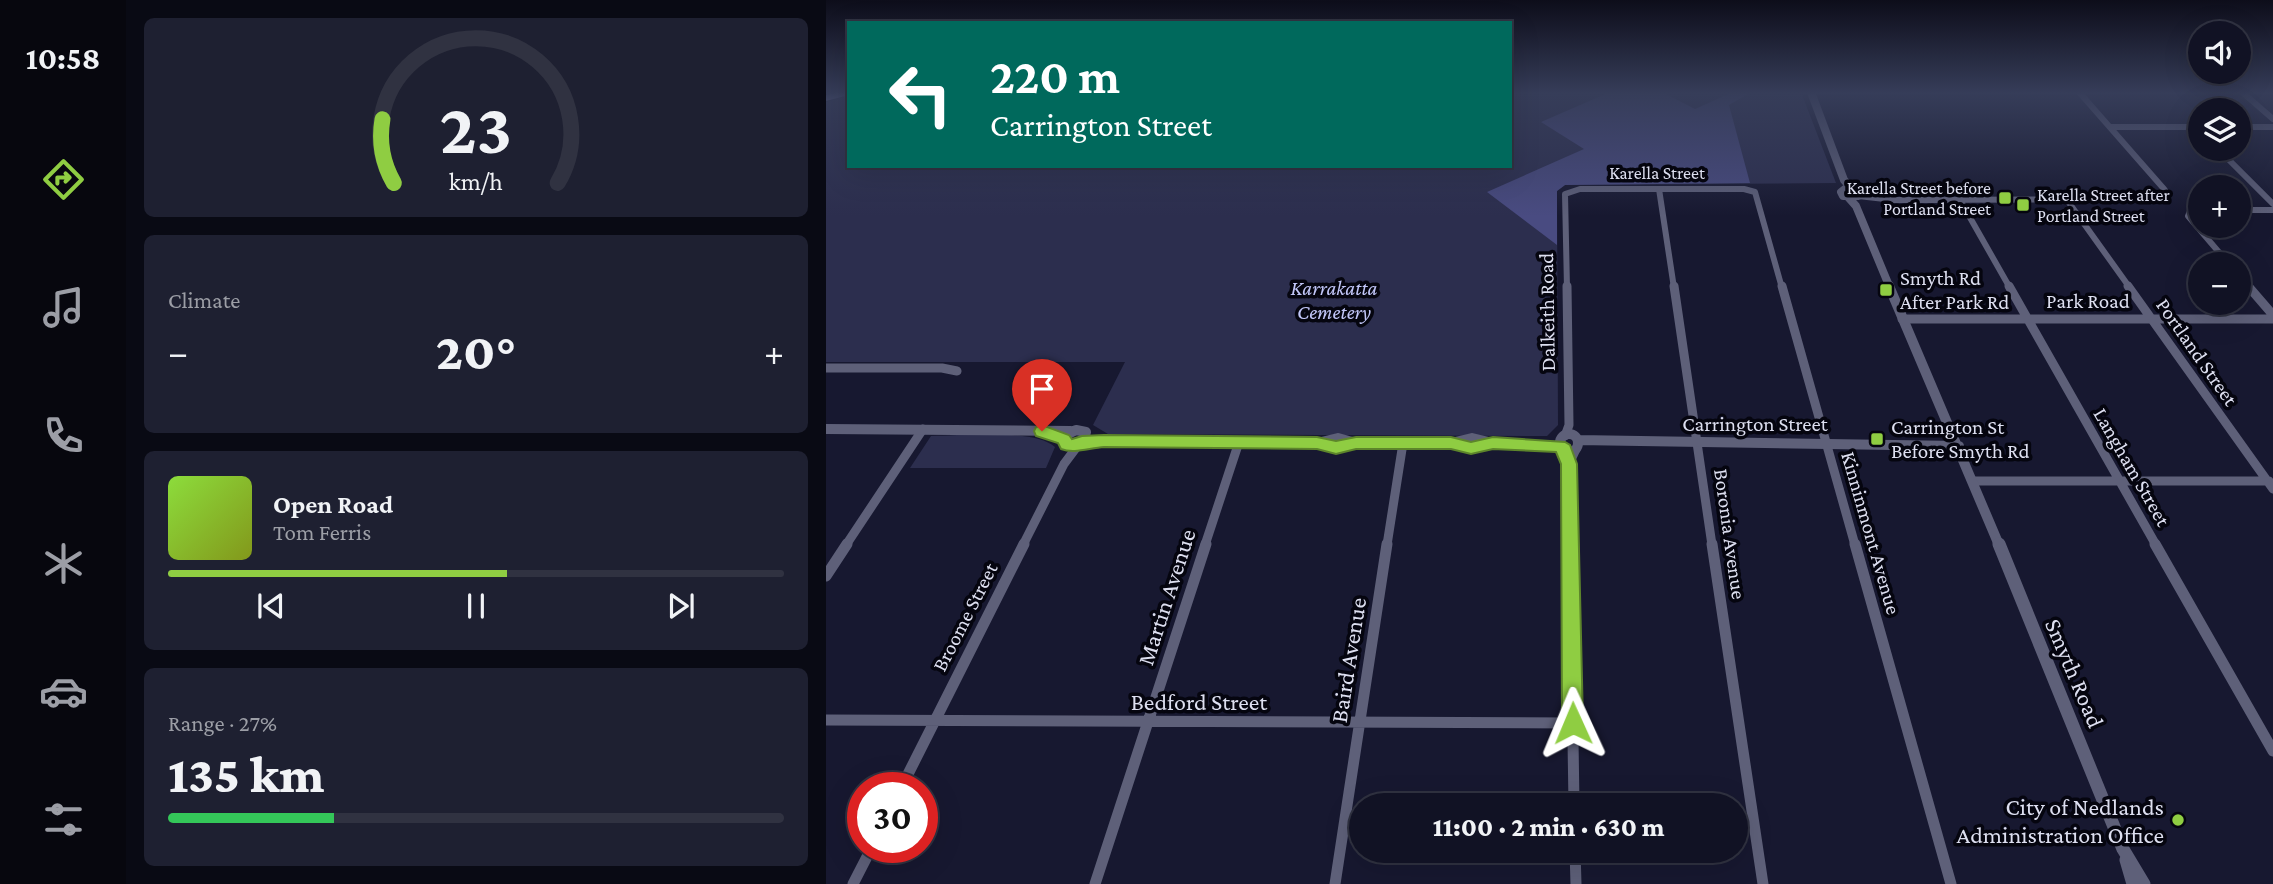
<!DOCTYPE html>
<meta charset="utf-8">
<style>
:root{--surface:#111224;--page:#1e2031;--text:#f1f3f6;--muted:#9c9ea6;--line:#303241;--accent:#8fcd42}
body{margin:0;font-family:"Crimson Pro",serif;background:var(--page);color:var(--text);height:100vh;display:flex;flex-direction:column;font-size:26px;white-space:nowrap}
*{box-sizing:border-box;margin:0}
p{font-size:23px;color:var(--muted)}
.icon{flex:none;width:38px;height:38px;fill:none;stroke:currentColor;stroke-width:2;stroke-linecap:round;stroke-linejoin:round}
.map{position:relative;flex:1;overflow:hidden}
.details{display:flex;flex-direction:column;gap:18px;padding:18px;background:#090a14;width:700px}
.details>*{flex:none}
.hud{position:absolute;left:21px;top:21px;width:665px;height:147px;border-radius:0px;box-shadow:0 7px 28px #0002,0 0 0 2px var(--line);background:#00695c;color:#fff;overflow:hidden}
.tools{position:absolute;left:1362px;top:21px;display:grid;gap:14px}
.tools a{display:grid;place-items:center;width:63px;height:63px;border-radius:50%;background:var(--surface);box-shadow:0 7px 28px #0002,0 0 0 2px var(--line);font-size:35px}
.speed{position:absolute;left:21px;top:772px;display:flex;gap:14px;font-size:35px;font-weight:700;text-align:center}
.speed>*{display:grid;place-content:center;width:91px;height:91px;border-radius:50%;background:var(--surface);box-shadow:0 7px 28px #0002,0 0 0 2px var(--line);line-height:1}
.speed .limit{border:10px solid #d22;background:#fff;color:#111}
.pin{position:absolute;display:grid;place-items:center;width:60px;height:60px;color:#fff;margin:-72px -30px;border-radius:50% 50% 50% 0;rotate:-45deg;box-shadow:0 0 7px #0007}
.pin .icon{rotate:45deg}
.me{position:absolute;width:77px;margin:-38px;rotate:359deg;stroke-linejoin:round;filter:drop-shadow(0 0 5px #0008)}
.turn{display:flex;align-items:center;gap:24px;height:147px;padding:0 28px;font-size:32px}
.turn .icon{width:91px;height:91px;stroke-width:2.5}
.turn b{display:block;font-size:49px;line-height:60px}
.big{font-size:52px;font-weight:800;line-height:1.1}
.details .tile{flex:1;display:flex;flex-direction:column;justify-content:center;gap:10px;min-width:0;padding:0 24px;border-radius:10px;background:var(--page)}
.details .dial{align-items:center;gap:0}
.dial svg{height:182px;overflow:visible;fill:none;stroke:var(--line);stroke-width:7;stroke-linecap:round;text-anchor:middle}
.dial text{fill:var(--text);stroke:none}
.song{display:flex;align-items:center;gap:21px}
.cover{width:84px;height:84px;border-radius:10px;background:linear-gradient(135deg,hsl(90 70% 55%),hsl(70 70% 35%))}
.played{height:7px;border-radius:4px;background:linear-gradient(90deg,var(--accent) 55%,var(--line) 55%)}
.keys{display:flex;justify-content:space-around;direction:ltr}
.heat{display:flex;justify-content:space-between;align-items:center;font-size:38px;direction:ltr}
.charge{height:10px;border-radius:5px;background:linear-gradient(90deg,#34c759 27%,var(--line) 0)}
.trip{position:absolute;left:523px;top:793px;width:399px;height:70px;border-radius:35px;background:var(--surface);box-shadow:0 7px 28px #0002,0 0 0 2px var(--line);font-weight:800;line-height:70px;text-align:center}
main{display:flex;flex:1;min-height:0}
.dock{display:flex;flex-direction:column;width:126px;justify-content:space-around;align-items:center;background:#07070e;color:var(--muted)}
.dock .icon{width:49px;height:49px}
.dock .selected{color:var(--accent)}
.dock b{font-size:32px;color:var(--text)}
.map>svg:first-child{display:block}
.green{fill:#2c2e4e}
.forest{fill:#494b81}
.lines{fill:none;stroke-linecap:round;stroke-linejoin:round}
.minor-far2{stroke:#5e6079;stroke-width:6}
.minor-far1{stroke:#5e6079;stroke-width:9}
.minor{stroke:#5e6079;stroke-width:11}
.tertiary-far2{stroke:#5e6079;stroke-width:8}
.tertiary-far1{stroke:#5e6079;stroke-width:10}
.tertiary{stroke:#5e6079;stroke-width:13}
.primary{fill:#a2a6da;fill-rule:evenodd}
.route{fill:#8fcd42;stroke:#5d852b;stroke-width:2}
.poi-dot{fill:#8fcd42;stroke:#05050f;stroke-width:2.5}
.labels{text-anchor:middle;dominant-baseline:central;stroke-width:7;stroke-linejoin:round;paint-order:stroke}
.far-street-label{font-size:18px;fill:#dddff0;stroke:#05050f}
.far-poi-label{font-size:18px;fill:#dddff0;stroke:#05050f;text-anchor:end}
.poi-label{font-size:21px;fill:#dddff0;stroke:#05050f;text-anchor:start}
.park-label{font-size:21px;font-style:italic;fill:#c2c7f9;stroke:#05050f}
.street-label{font-size:21px;fill:#dddff0;stroke:#05050f}
.near-street-label{font-size:24px;fill:#dddff0;stroke:#05050f}
.near-poi-label{font-size:24px;fill:#dddff0;stroke:#05050f;text-anchor:end}
</style>
<main>
<nav class="dock">
<b>10:58</b>
<svg class="icon selected" aria-label="directions" viewBox="0 0 24 24"><path d="M12 3l9 9-9 9-9-9zM9 14v-3h6M13 9l2 2-2 2"/></svg>
<svg class="icon" aria-label="music" viewBox="0 0 24 24"><path d="M9 18V5l10-2v13"/><circle cx="6" cy="18" r="3"/><circle cx="16" cy="16" r="3"/></svg>
<svg class="icon" aria-label="phone" viewBox="0 0 24 24"><path d="M5 4h4l2 5-3 2q2 4 5 5l2-3 5 2v4C11 20 4 13 5 4z"/></svg>
<svg class="icon" aria-label="climate" viewBox="0 0 24 24"><path d="M12 3v18M4 7l16 10M4 17L20 7"/></svg>
<svg class="icon" aria-label="car" viewBox="0 0 24 24"><path d="M5 17H2v-5l4-1 3-4h7l3 4 3 1v5h-3M9 17h6M6 11h13"/><circle cx="7" cy="17" r="2"/><circle cx="17" cy="17" r="2"/></svg>
<svg class="icon" aria-label="filters" viewBox="0 0 24 24"><path d="M4 7h16M4 17h16"/><circle cx="9" cy="7" r="2"/><circle cx="15" cy="17" r="2"/></svg>
</nav>
<section class="details">
<div class="tile dial"><svg viewBox="0 0 100 80">
<path d="M14 69A42 42 0 1 1 86 69"/>
<path d="M14 69A42 42 0 0 1 9 41" stroke="#8fcd42"/>
<text x="50" y="56" font-size="32" font-weight="700">23</text>
<text x="50" y="72" font-size="11">km/h</text>
</svg></div>
<div class="tile"><p>Climate</p>
<div class="heat"><a>−</a><b class="big">20°</b><a>+</a></div>
</div>
<div class="tile">
<div class="song"><i class="cover"></i><div><b>Open Road</b><p>Tom Ferris</p></div></div>
<div class="played"></div>
<div class="keys"><svg class="icon" aria-label="previous" viewBox="0 0 24 24"><path d="M18 5L8 12l10 7zM5 5v14"/></svg><svg class="icon" aria-label="pause" viewBox="0 0 24 24"><path d="M8 5v14M16 5v14"/></svg><svg class="icon" aria-label="next" viewBox="0 0 24 24"><path d="M6 5l10 7-10 7zM19 5v14"/></svg></div>
</div>
<div class="tile"><p>Range · 27%</p><b class="big">135 km</b><div class="charge"></div></div>
</section>
<div class="map">
<svg width="1447" height="884" viewBox="0 0 1447 884">
<rect width="100%" height="100%" fill="#171830"/>
<path class="green" d="M 684,92 L 975,92 L 1010,183 L 739,185 L 731,191 L 732,425 L 721,436 L 282,434 L 267,425 L 299,362 L 0,362 L 0,102 L 23,95 L 23,166 L 684,166 Z
M 105,436 C 134,436 207,428 229,447 L 220,468 L 84,468 Z"/>
<path class="forest" d="M 784,92 L 836,92 L 869,109 L 907,92 L 974,92 L 975,94 L 922,94 L 903,105 L 924,183 L 739,185 L 731,191 L 731,245 L 661,192 L 758,149 L 715,122 Z"/>
<g class="lines">
<path class="minor-far2" d="M 1416,92 L 1447,119
M 1284,127 L 1374,127
M 1412,127 L 1447,127
M 1392,149 L 1447,204
M 833,189 L 848,288
M 1032,196 L 1068,200 L 1338,199 L 1342,195 L 1338,189 L 1253,92
M 1134,200 L 1184,288
M 1241,200 L 1304,288
M 1374,210 L 1364,211 L 1362,216 L 1403,264
M 1412,210 L 1447,210
M 1412,275 L 1423,288
M 741,288 L 739,194 L 754,189 L 918,189 L 929,192 L 956,288"/>
<path class="minor-far1" d="M 848,286 L 886,545
M 956,286 L 1029,545
M 1183,286 L 1330,545
M 1302,286 L 1447,489
M 1422,286 L 1447,315
M 1076,319 L 1447,319
M 0,368 L 116,368 L 131,371
M 739,436 L 743,425 L 741,286
M 738,450 L 743,464 L 744,545
M 743,464 L 750,449
M 1147,481 L 1443,481
M 20,545 L 97,429
M 197,545 L 238,464 L 253,444
M 379,545 L 413,442
M 561,545 L 577,443"/>
<path class="minor" d="M 744,544 L 748,805
M 886,544 L 937,884
M 1029,544 L 1125,884
M 1329,544 L 1447,751
M 0,576 L 21,544
M 0,720 L 747,723
M 75,788 L 198,544
M 749,850 L 750,884
M 27,884 L 46,847
M 269,884 L 380,544
M 509,884 L 561,544"/>
<path class="tertiary-far2" d="M 985,92 L 1018,180 L 1025,188
M 1020,188 L 1030,190 L 1032,196 L 1017,196 L 1015,192 Z
M 1022,197 L 1030,206 L 1064,288"/>
<path class="tertiary-far1" d="M 1063,286 L 1173,545
M 0,429 L 245,431
M 250,430 L 260,432 L 258,440 L 246,446 L 239,444 L 240,435 Z
M734 443a9 9 0 1 1 18 0a9 9 0 1 1-18 0Z
M 752,440 L 1133,446
M 256,442 L 491,443 L 512,438 L 530,443
M 494,444 L 510,448 L 530,443 L 625,443 L 646,438 L 667,443
M 629,444 L 645,448 L 667,443 L 733,446"/>
<path class="tertiary" d="M 1173,544 L 1297,849 L 1318,884
M 1300,860 L 1307,884"/>
<path class="primary" d="M 13,92 L 23,92 L 23,95 L 0,101 L 0,95 Z"/>
</g>
<linearGradient id="sky" x2="0" y2="1"><stop stop-color="#0d0d1a"/><stop offset="0.43" stop-color="#363d59"/><stop offset="1" stop-color="#363d59" stop-opacity="0"/></linearGradient>
<rect width="1447" height="216" fill="url(#sky)"/>
<path class="route" d="M 216,425 L 243,435 L 246,439 L 256,436 L 278,435 L 491,437 L 510,441 L 530,437 L 625,437 L 645,442 L 667,437 L 739,442 L 744,445 L 751,464 L 757,723 L 754,730 L 747,733 L 739,730 L 736,723 L 735,464 L 730,452 L 667,449 L 645,454 L 625,449 L 530,449 L 510,454 L 491,449 L 278,447 C 263,448 248,454 235,449 L 232,443 L 210,436 L 208,431 L 210,427 Z"/>
<g class="poi-dot">
<rect x="1172" y="191" width="14" height="14" rx="3.5"/>
<rect x="1190" y="198" width="14" height="14" rx="3.5"/>
<rect x="1053" y="283" width="14" height="14" rx="3.5"/>
<rect x="1044" y="432" width="14" height="14" rx="3.5"/>
<circle cx="1352" cy="820" r="7"/>
</g>
<g class="labels">
<g class="far-street-label">
<text x="831" y="173">Karella Street</text>
</g>
<g class="far-poi-label">
<text x="1165" y="188">Karella Street before<tspan x="1165" dy="21">Portland Street</tspan></text>
<text x="1211" y="195" text-anchor="start">Karella Street after<tspan x="1211" dy="21">Portland Street</tspan></text>
</g>
<g class="poi-label">
<text x="1074" y="278">Smyth Rd<tspan x="1074" dy="24">After Park Rd</tspan></text>
<text x="1065" y="427">Carrington St<tspan x="1065" dy="24">Before Smyth Rd</tspan></text>
</g>
<g class="park-label">
<text x="508" y="288">Karrakatta<tspan x="508" dy="24">Cemetery</tspan></text>
</g>
<g class="street-label">
<text x="1262" y="301">Park Road</text>
<text transform="translate(721 312) rotate(-91)">Dalkeith Road</text>
<text transform="translate(1371 352) rotate(55)">Portland Street</text>
<text x="929" y="424">Carrington Street</text>
<text transform="translate(1306 467) rotate(60)">Langham Street</text>
<text transform="translate(1045 533) rotate(74)">Kinninmont Avenue</text>
<text transform="translate(904 534) rotate(82)">Boronia Avenue</text>
<text transform="translate(139 617) rotate(-63)">Broome Street</text>
</g>
<g class="near-street-label">
<text transform="translate(340 597) rotate(-72)">Martin Avenue</text>
<text transform="translate(522 660) rotate(-81)">Baird Avenue</text>
<text transform="translate(1249 673) rotate(67)">Smyth Road</text>
<text x="373" y="701">Bedford Street</text>
</g>
<g class="near-poi-label">
<text x="1338" y="806">City of Nedlands<tspan x="1338" dy="28">Administration Office</tspan></text>
</g>
</g>
</svg>
<div class="tools">
<a><svg class="icon" aria-label="sound" viewBox="0 0 24 24"><path d="M4 9h4l5-4v14l-5-4H4zM17 9q2 3 0 6"/></svg></a>
<a><svg class="icon" aria-label="layers" viewBox="0 0 24 24"><path d="M12 4l9 5-9 5-9-5zM3 14l9 5 9-5"/></svg></a>
<a>+</a>
<a>−</a>
</div>
<div class="speed"><div class="limit">30</div></div>
<div class="pin" style="left:216px;top:431px;background:#d93025"><svg class="icon" aria-label="arrive" viewBox="0 0 24 24"><path d="M6 21V4h12l-3 4 3 4H6"/></svg></div>
<svg class="me" style="left:747px;top:723px" viewBox="-20 -20 40 40"><path d="M0-17L14 15 0 8-14 15z" fill="#8fcd42" stroke="#fff" stroke-width="4"/></svg>
<div class="trip">11:00 · 2 min · 630 m</div>
<div class="hud">
<div class="turn"><svg class="icon" aria-label="left" viewBox="0 0 24 24"><path d="M17 20v-9H6M10 6l-5 5 5 5"/></svg><div><b>220 m</b>Carrington Street</div></div>
</div>
</div>
</main>
